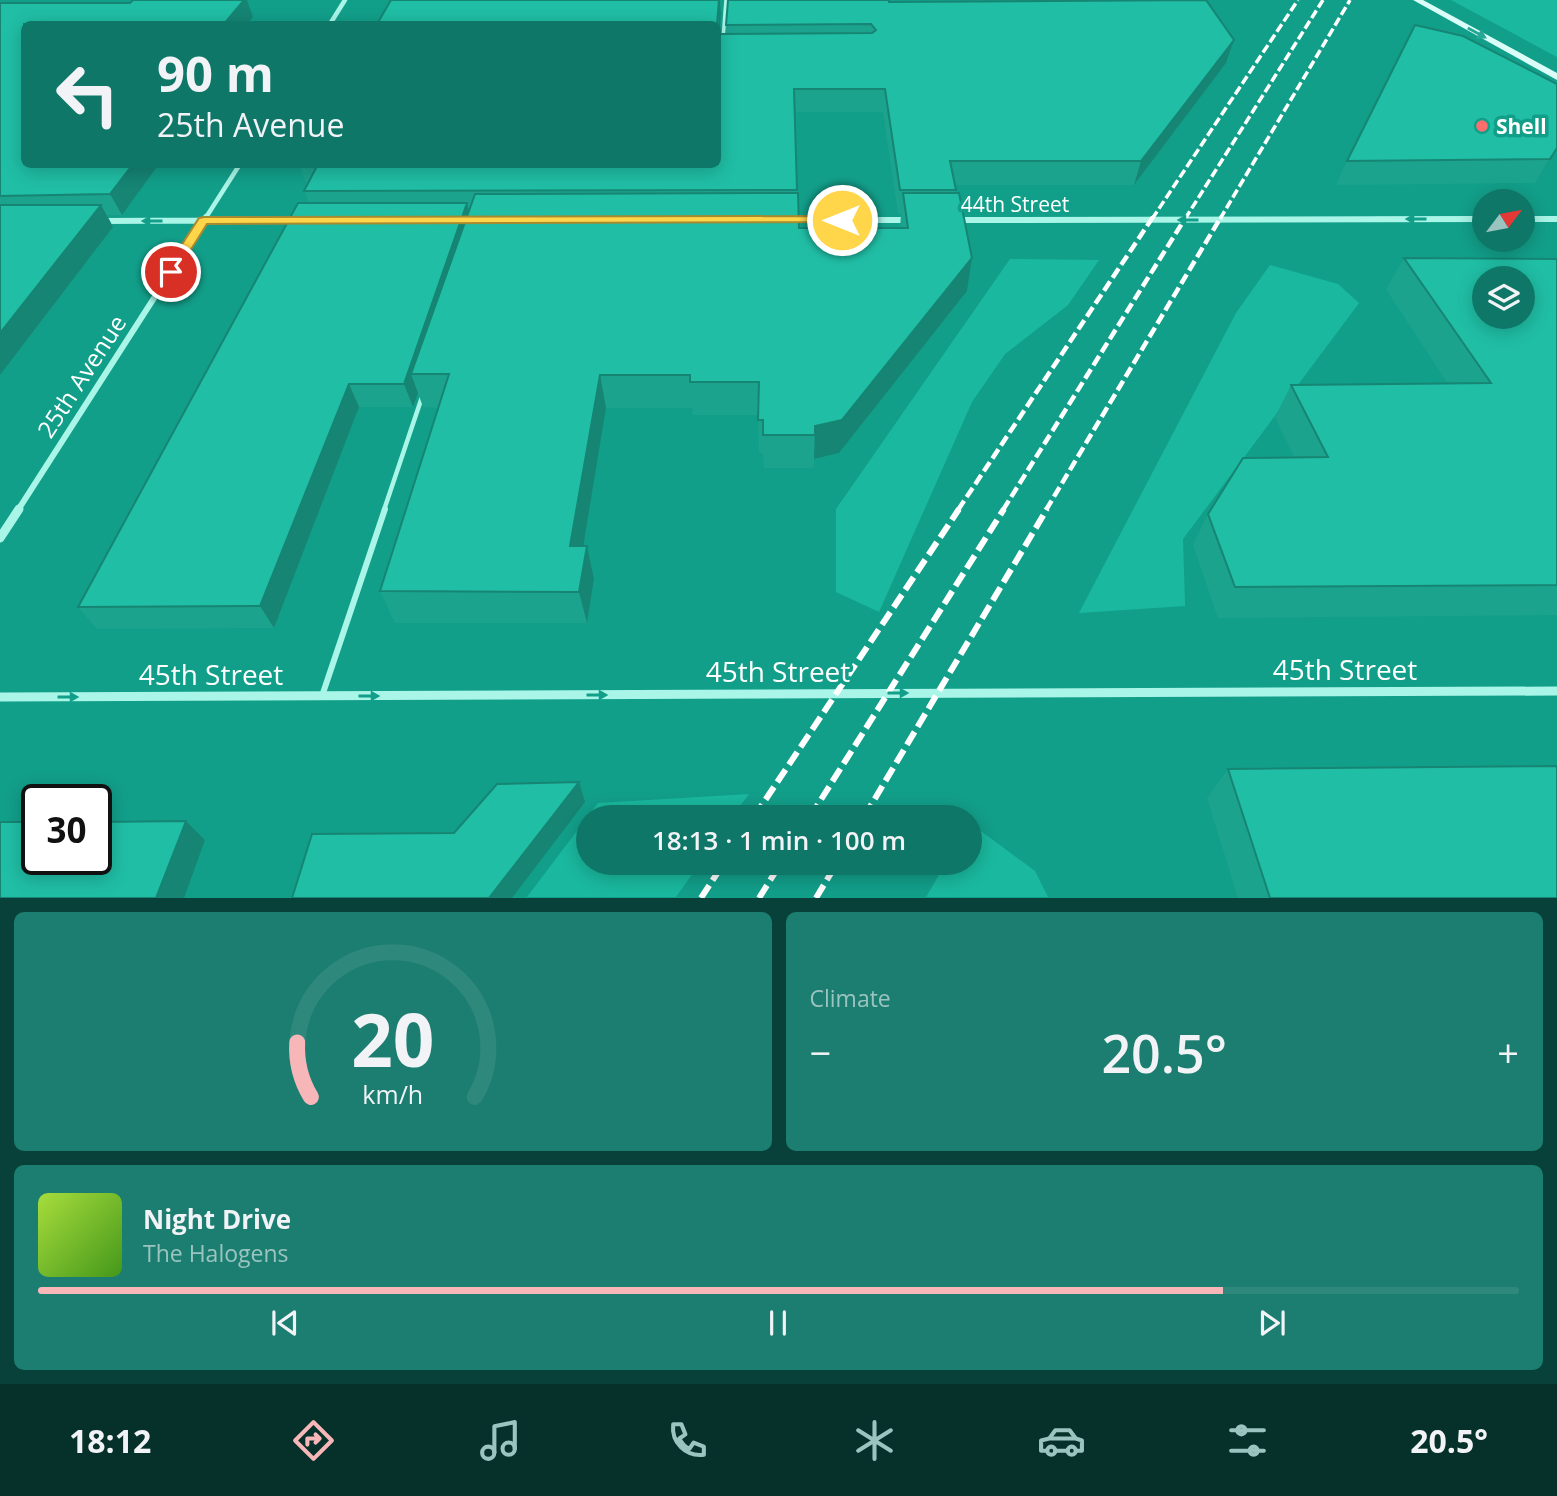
<!DOCTYPE html>
<meta charset="utf-8">
<style>
:root{--surface:#0e7768;--page:#1c7e71;--text:#f1f3f6;--muted:#9bc4c0;--line:#2e887c;--accent:#f7b7b8}
body{margin:0;font-family:"Open Sans",sans-serif;background:var(--page);color:var(--text);height:100vh;display:flex;flex-direction:column;font-size:26px;white-space:nowrap}
*{box-sizing:border-box;margin:0}
p{font-size:23px;color:var(--muted)}
.icon{flex:none;width:38px;height:38px;fill:none;stroke:currentColor;stroke-width:2;stroke-linecap:round;stroke-linejoin:round}
.map{position:relative;height:898px;overflow:hidden}
.drawer{display:flex;flex-direction:column;gap:14px;padding:14px;background:#084139;flex:1}
.drawer>*{flex:none}
.hud{position:absolute;left:21px;top:21px;width:700px;height:147px;border-radius:10px;box-shadow:0 4px 18px #0003;background:#0e7768;color:var(--text);overflow:hidden}
.needle{width:46px;rotate:58deg}
.fabs{position:absolute;left:1472px;top:189px;display:grid;gap:14px}
.fabs a{display:grid;place-items:center;width:63px;height:63px;border-radius:50%;background:var(--surface);box-shadow:0 4px 18px #0003;font-size:35px}
.speed{position:absolute;left:21px;top:784px;display:flex;gap:14px;font-size:35px;font-weight:700;text-align:center}
.speed>*{display:grid;place-content:center;width:91px;height:91px;border-radius:50%;background:var(--surface);box-shadow:0 4px 18px #0003;line-height:1}
.speed .limit{border:4px solid #111;border-radius:10px;background:#fff;color:#111}
.pin{position:absolute;display:grid;place-items:center;width:60px;height:60px;color:#fff;margin:-30px;border:4px solid #fff;border-radius:50%;box-shadow:0 2px 7px #0007}
.me{position:absolute;width:77px;margin:-38px;rotate:270deg;stroke-linejoin:round;filter:drop-shadow(0 0 5px #0008)}
.turn{display:flex;align-items:center;gap:24px;height:147px;padding:0 21px;font-size:32px}
.turn .icon{width:91px;height:91px;stroke-width:2.5}
.turn b{display:block;font-size:49px;line-height:60px}
.big{font-size:52px;font-weight:600;line-height:1.1}
.drawer .tile{flex:1;display:flex;flex-direction:column;justify-content:center;gap:10px;min-width:0;padding:0 24px;border-radius:10px;background:var(--page)}
.drawer .dial{align-items:center;gap:0}
.dial svg{height:182px;overflow:visible;fill:none;stroke:var(--line);stroke-width:7;stroke-linecap:round;text-anchor:middle}
.dial text{fill:var(--text);stroke:none}
.song{display:flex;align-items:center;gap:21px}
.cover{width:84px;height:84px;border-radius:10px;background:linear-gradient(135deg,hsl(80 70% 55%),hsl(100 70% 35%))}
.played{height:7px;border-radius:4px;background:linear-gradient(90deg,var(--accent) 80%,var(--line) 80%)}
.keys{display:flex;justify-content:space-around;direction:ltr}
.heat{display:flex;justify-content:space-between;align-items:center;font-size:38px;direction:ltr}
.drawer .tiles{flex:1;display:grid;gap:14px;grid-template-columns:1fr 1fr}
.tile:last-child{grid-column:span 2}
.trip{position:absolute;left:576px;top:805px;width:406px;height:70px;border-radius:35px;background:var(--surface);box-shadow:0 4px 18px #0003;font-weight:600;line-height:70px;text-align:center}
.dock{display:flex;height:112px;justify-content:space-around;align-items:center;background:#06302a;color:var(--muted)}
.dock .icon{width:49px;height:49px}
.dock .current{color:var(--accent)}
.dock b{font-size:32px;color:var(--text)}
.map>svg:first-child{display:block}
.green{fill:#1ab99f}
.lines{fill:none;stroke-linecap:round;stroke-linejoin:round}
.lane-far2{stroke:#a9f5e8;stroke-width:3.5}
.lane-far1{stroke:#a9f5e8;stroke-width:4.5}
.lane{stroke:#a9f5e8;stroke-width:6}
.street-far2{stroke:#a9f5e8;stroke-width:4.5}
.street-far1{stroke:#a9f5e8;stroke-width:6}
.street{stroke:#a9f5e8;stroke-width:9}
.secondary{fill:#dafdf8;fill-rule:evenodd}
.rail-far2{stroke:#fff;stroke-width:3.5;stroke-dasharray:9 3.5;stroke-linecap:butt}
.rail-far1{stroke:#fff;stroke-width:4.5;stroke-dasharray:11 4.5;stroke-linecap:butt}
.rail{stroke:#fff;stroke-width:6;stroke-dasharray:15 6;stroke-linecap:butt}
.wall{fill:#1ca38e;fill-rule:evenodd}
.shaded-wall{fill:#168574}
.building{fill:#20bea5;stroke:#168574;stroke-width:2;fill-rule:evenodd}
.oneway{fill:#26a895}
.oneway2{fill:#129f8a}
.route{fill:#ffd54a;stroke:#a68a30;stroke-width:2}
.poi-dot{fill:#ff6d6d;stroke:#129f8a;stroke-width:2.5}
.labels{text-anchor:middle;dominant-baseline:central;stroke-width:7;stroke-linejoin:round;paint-order:stroke}
.far-poi-label{font-size:21px;font-weight:bold;fill:#fff;stroke:#129f8a;text-anchor:start}
.far-street-label{font-size:21px;fill:#fff;stroke:#129f8a}
.street-label{font-size:24px;fill:#fff;stroke:#129f8a}
.near-street-label{font-size:28px;fill:#fff;stroke:#129f8a}
</style>
<div class="map">
<svg width="1557" height="898" viewBox="0 0 1557 898">
<rect width="100%" height="100%" fill="#129f8a"/>
<path class="green" d="M 1451,0 L 1557,0 L 1557,57 Z
M 1010,259 L 1099,260 L 1068,305 L 1005,354 L 972,402 L 879,612 L 836,592 L 836,509 Z
M 1270,265 L 1338,284 L 1359,303 L 1183,539 L 1185,606 L 1079,613 L 1236,313 Z
M 749,794 L 732,817 L 588,817 L 588,863 L 700,863 L 676,897 L 527,897 L 598,803 Z
M 970,823 L 1035,871 L 1048,897 L 926,897 L 946,863 L 970,863 Z"/>
<g class="lines">
<path class="lane-far2" d="M 723,39 L 726,0"/>
<path class="lane-far1" d="M 384,510 L 422,397"/>
<path class="lane" d="M 322,696 L 385,509"/>
<path class="street-far2" d="M 330,24 L 345,0
M 205,219 L 240,164
M 1376,219 L 1484,219
M 1522,219 L 1557,219"/>
<path class="street-far1" d="M 1522,219 L 1557,219
M 792,220 L 909,220
M 956,220 L 1484,219
M 102,221 L 297,220
M 18,510 L 206,217"/>
<path class="street" d="M 0,538 L 19,509
M 0,697 L 1557,691"/>
<path class="secondary" d="M 1413,0 L 1423,0 L 1557,73 L 1557,80 Z"/>
<path class="rail-far2" d="M 1152,219 L 1298,0
M 1185,219 L 1323,0
M 1220,219 L 1350,0"/>
<path class="rail-far1" d="M 958,510 L 1153,217
M 1003,510 L 1186,217
M 1046,510 L 1221,217"/>
<path class="rail" d="M 754,817 L 959,509
M 810,817 L 1004,509
M 864,817 L 1047,509
M 701,898 L 724,863
M 759,898 L 781,863
M 816,898 L 837,863"/>
</g>
<path class="wall" d="M 133,0 L 247,0 L 253,17 L 247,24 L 24,24 L 24,164 L 159,164 L 122,215 L 107,215 L 113,227 L 0,375 L 0,3 L 130,3 Z
M 391,0 L 720,0 L 721,14 L 719,34 L 726,34 L 726,25 L 889,2 L 1234,40 L 1226,63 L 1134,185 L 955,185 L 955,193 L 972,258 L 967,291 L 839,453 L 814,459 L 814,468 L 764,468 L 763,453 L 759,453 L 758,415 L 693,415 L 692,408 L 606,408 L 583,546 L 587,546 L 594,579 L 587,623 L 395,623 L 380,591 L 438,408 L 423,407 L 418,393 L 413,407 L 359,407 L 274,628 L 97,629 L 78,607 L 309,203 L 304,191 L 307,185 L 299,164 L 718,164 ZM 795,112 L 883,112 L 898,214 L 901,214 L 900,228 L 799,228 Z
M 1557,149 L 1535,183 L 1336,185 L 1347,161 Z
M 1404,258 L 1557,259 L 1557,615 L 1218,618 L 1193,545 L 1208,514 L 1294,457 L 1275,417 L 1291,385 L 1448,384 L 1386,289 Z
M 1228,769 L 1557,898 L 1238,898 L 1207,798 Z"/>
<path class="shaded-wall" d="M 244,0 L 247,0 L 253,17 L 247,24 L 224,24 Z
M 719,0 L 720,0 L 721,14 L 718,48 Z
M 1234,40 L 1226,63 L 1134,185 L 1141,161 Z
M 1557,148 L 1557,149 L 1535,183 Z
M 133,164 L 159,164 L 122,215 L 110,194 Z
M 467,203 L 473,226 L 411,374 L 418,393 L 413,407 L 404,384 Z
M 101,205 L 113,227 L 0,375 L 0,333 Z
M 972,258 L 967,291 L 839,453 L 814,459 L 815,426 Z
M 600,375 L 606,408 L 578,578 L 570,546 Z
M 349,384 L 359,407 L 274,628 L 260,606 Z
M 587,546 L 594,579 L 587,623 L 579,592 Z
M 579,782 L 585,802 L 512,898 L 489,898 Z
M 186,821 L 205,840 L 184,898 L 156,898 Z"/>
<path class="building" d="M 133,0 L 244,0 L 224,24 L 24,24 L 24,164 L 133,164 L 110,194 L 0,196 L 0,3 L 130,3 Z
M 391,0 L 719,0 L 717,24 L 377,24 Z
M 728,0 L 889,0 L 889,2 L 1206,0 L 1234,40 L 1141,161 L 950,161 L 956,190 L 900,190 L 885,89 L 794,89 L 797,190 L 304,191 L 318,164 L 718,164 L 718,34 L 872,33 L 876,30 L 871,24 L 726,25 Z
M 1415,25 L 1463,36 L 1557,84 L 1557,148 L 1550,159 L 1347,161 Z
M 798,193 L 799,228 L 908,228 L 903,193 L 959,193 L 972,258 L 842,420 L 815,426 L 815,435 L 763,435 L 763,420 L 758,420 L 759,382 L 690,382 L 690,375 L 600,375 L 570,546 L 587,546 L 579,592 L 380,591 L 449,374 L 411,374 L 475,194 Z
M 298,203 L 467,203 L 404,384 L 349,384 L 260,606 L 78,607 Z
M 0,205 L 101,205 L 0,333 Z
M 1404,258 L 1557,259 L 1557,585 L 1235,587 L 1208,514 L 1243,458 L 1328,457 L 1291,385 L 1491,383 ZM 1484,278 L 1522,278 L 1522,317 L 1484,317 Z
M 1557,766 L 1557,898 L 1270,898 L 1228,769 Z
M 579,782 L 489,898 L 292,898 L 312,834 L 454,833 L 497,784 Z
M 186,821 L 156,898 L 0,898 L 0,822 L 37,822 L 37,859 L 96,859 L 96,822 Z"/>
<defs><path id="oneway-solid" d="M-6-.8H1V-3.2L6.5 0L1 3.2V.8H-6Z" transform="scale(1.75)"/></defs>
<use class="oneway" href="#oneway-solid" transform="translate(1477 33) rotate(29)"/>
<g class="oneway2">
<use href="#oneway-solid" transform="translate(1416 219) rotate(180)"/>
<use href="#oneway-solid" transform="translate(1188 220) rotate(180)"/>
<use href="#oneway-solid" transform="translate(152 221) rotate(180)"/>
<use href="#oneway-solid" transform="translate(898 693)"/>
<use href="#oneway-solid" transform="translate(597 695)"/>
<use href="#oneway-solid" transform="translate(369 696)"/>
<use href="#oneway-solid" transform="translate(68 697)"/>
</g>
<path class="route" d="M 842,216 L 849,220 L 847,222 L 207,224 L 175,275 L 164,272 L 199,218 L 204,217 Z"/>
<circle class="poi-dot" cx="1482" cy="126" r="7"/>
<g class="labels">
<g class="far-poi-label">
<text x="1496" y="126">Shell</text>
</g>
<g class="far-street-label">
<text x="1015" y="204">44th Street</text>
</g>
<g class="street-label">
<text transform="translate(81 376) rotate(-57)">25th Avenue</text>
</g>
<g class="near-street-label">
<text x="1345" y="669">45th Street</text>
<text x="778" y="671">45th Street</text>
<text x="211" y="674">45th Street</text>
</g>
</g>
</svg>
<div class="fabs">
<a><svg class="needle" viewBox="-14 -14 28 28"><path d="M0-13l5 13h-10z" fill="#e53935"/><path d="M0 13l5-13h-10z" fill="#9bc4c0"/></svg></a>
<a><svg class="icon" aria-label="layers" viewBox="0 0 24 24"><path d="M12 4l9 5-9 5-9-5zM3 14l9 5 9-5"/></svg></a>
</div>
<div class="speed"><div class="limit">30</div></div>
<div class="pin" style="left:171px;top:272px;background:#d93025"><svg class="icon" aria-label="arrive" viewBox="0 0 24 24"><path d="M6 21V4h12l-3 4 3 4H6"/></svg></div>
<svg class="me" style="left:842px;top:220px" viewBox="-20 -20 40 40"><circle r="17" fill="#ffd54a" stroke="#fff" stroke-width="3"/><path d="M0-11L8 9 0 5-8 9z" fill="#fff"/></svg>
<div class="trip">18:13 · 1 min · 100 m</div>
<div class="hud">
<div class="turn"><svg class="icon" aria-label="left" viewBox="0 0 24 24"><path d="M17 20v-9H6M10 6l-5 5 5 5"/></svg><div><b>90 m</b>25th Avenue</div></div>
</div>
</div>
<section class="drawer">
<div class="tiles">
<div class="tile dial"><svg viewBox="0 0 100 80">
<path d="M14 69A42 42 0 1 1 86 69"/>
<path d="M14 69A42 42 0 0 1 8 45" stroke="#f7b7b8"/>
<text x="50" y="56" font-size="32" font-weight="700">20</text>
<text x="50" y="72" font-size="11">km/h</text>
</svg></div>
<div class="tile"><p>Climate</p>
<div class="heat"><a>−</a><b class="big">20.5°</b><a>+</a></div>
</div>
<div class="tile">
<div class="song"><i class="cover"></i><div><b>Night Drive</b><p>The Halogens</p></div></div>
<div class="played"></div>
<div class="keys"><svg class="icon" aria-label="previous" viewBox="0 0 24 24"><path d="M18 5L8 12l10 7zM5 5v14"/></svg><svg class="icon" aria-label="pause" viewBox="0 0 24 24"><path d="M8 5v14M16 5v14"/></svg><svg class="icon" aria-label="next" viewBox="0 0 24 24"><path d="M6 5l10 7-10 7zM19 5v14"/></svg></div>
</div>
</div>
</section>
<nav class="dock">
<b>18:12</b>
<svg class="icon current" aria-label="directions" viewBox="0 0 24 24"><path d="M12 3l9 9-9 9-9-9zM9 14v-3h6M13 9l2 2-2 2"/></svg>
<svg class="icon" aria-label="music" viewBox="0 0 24 24"><path d="M9 18V5l10-2v13"/><circle cx="6" cy="18" r="3"/><circle cx="16" cy="16" r="3"/></svg>
<svg class="icon" aria-label="phone" viewBox="0 0 24 24"><path d="M5 4h4l2 5-3 2q2 4 5 5l2-3 5 2v4C11 20 4 13 5 4z"/></svg>
<svg class="icon" aria-label="climate" viewBox="0 0 24 24"><path d="M12 3v18M4 7l16 10M4 17L20 7"/></svg>
<svg class="icon" aria-label="car" viewBox="0 0 24 24"><path d="M5 17H2v-5l4-1 3-4h7l3 4 3 1v5h-3M9 17h6M6 11h13"/><circle cx="7" cy="17" r="2"/><circle cx="17" cy="17" r="2"/></svg>
<svg class="icon" aria-label="filters" viewBox="0 0 24 24"><path d="M4 7h16M4 17h16"/><circle cx="9" cy="7" r="2"/><circle cx="15" cy="17" r="2"/></svg>
<b>20.5°</b>
</nav>
